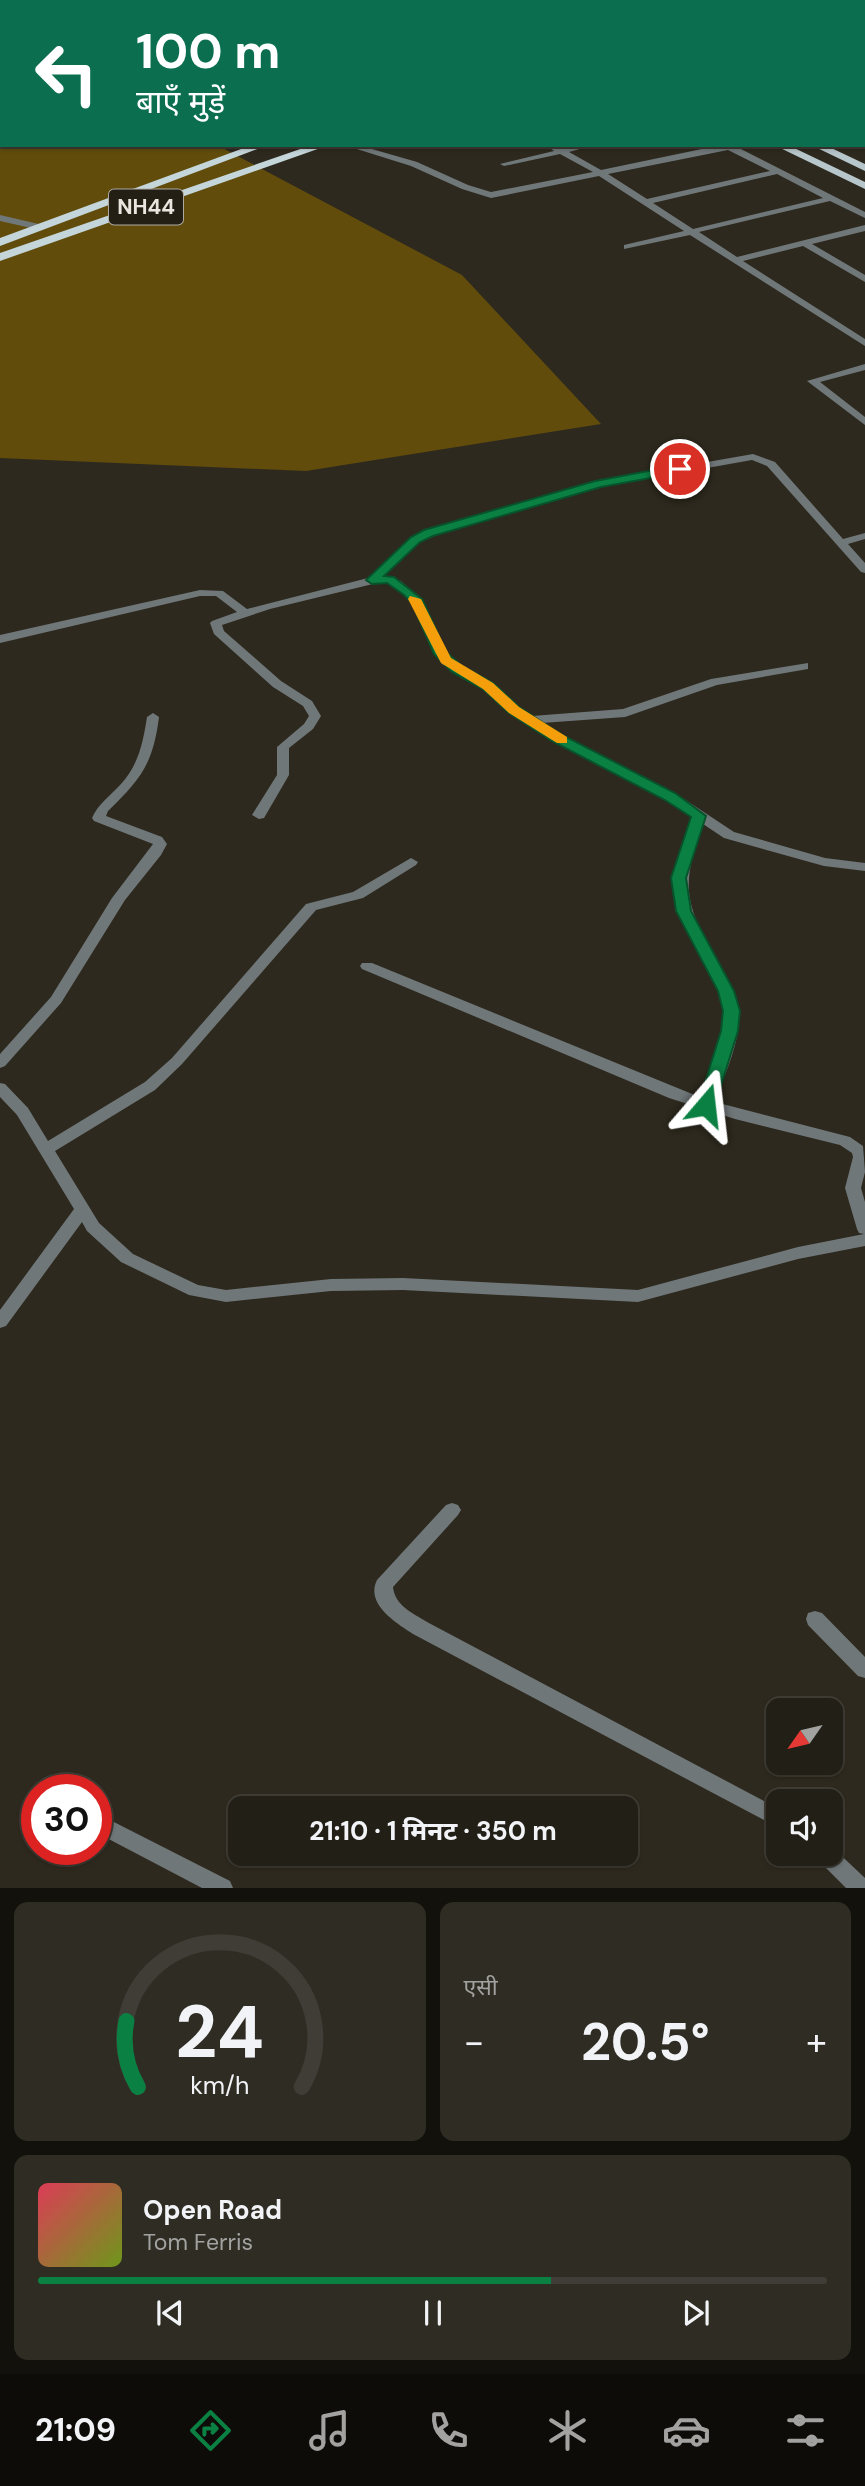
<!DOCTYPE html>
<html lang="hi">
<meta charset="utf-8">
<style>
:root{--surface:#221f16;--page:#2e2c23;--text:#f1f3f6;--muted:#a2a2a1;--line:#3f3d35;--accent:#0b8043}
body{margin:0;font-family:"DM Sans","Noto Sans Devanagari",sans-serif;background:var(--page);color:var(--text);height:100vh;display:flex;flex-direction:column;font-size:26px;white-space:nowrap}
*{box-sizing:border-box;margin:0}
p{font-size:23px;color:var(--muted)}
.icon{flex:none;width:38px;height:38px;fill:none;stroke:currentColor;stroke-width:2;stroke-linecap:round;stroke-linejoin:round}
.map{position:relative;height:1888px;overflow:hidden}
.sheet{display:flex;flex-direction:column;gap:14px;padding:14px;background:#13110c;flex:1}
.sheet>*{flex:none}
.banner{position:absolute;left:0px;top:0px;width:866px;height:147px;box-shadow:0 2px 5px #0004,0 0 0 2px var(--line);background:#0b6e4f;color:#fff;overflow:hidden}
.needle{width:46px;rotate:236deg}
.controls{position:absolute;left:766px;top:1698px;display:grid;gap:14px}
.controls a{display:grid;place-items:center;width:77px;height:77px;border-radius:14px;background:var(--surface);box-shadow:0 2px 5px #0004,0 0 0 2px var(--line);font-size:35px}
.speed{position:absolute;left:21px;top:1774px;display:flex;gap:14px;font-size:35px;font-weight:700;text-align:center}
.speed>*{display:grid;place-content:center;width:91px;height:91px;border-radius:50%;background:var(--surface);box-shadow:0 2px 5px #0004,0 0 0 2px var(--line);line-height:1}
.speed .limit{border:10px solid #d22;background:#fff;color:#111}
.pin{position:absolute;display:grid;place-items:center;width:60px;height:60px;color:#fff;margin:-30px;border:4px solid #fff;border-radius:50%;box-shadow:0 2px 7px #0007}
.me{position:absolute;width:77px;margin:-38px;rotate:17deg;stroke-linejoin:round;filter:drop-shadow(0 0 5px #0008)}
.turn{display:flex;align-items:center;gap:24px;height:147px;padding:0 21px;font-size:32px}
.turn .icon{width:91px;height:91px;stroke-width:2.5}
.turn b{display:block;font-size:49px;line-height:60px}
.big{font-size:52px;font-weight:700;line-height:1.1}
.sheet .tile{flex:1;display:flex;flex-direction:column;justify-content:center;gap:10px;min-width:0;padding:0 24px;border-radius:14px;background:var(--page)}
.sheet .dial{align-items:center;gap:0}
.dial svg{height:182px;overflow:visible;fill:none;stroke:var(--line);stroke-width:7;stroke-linecap:round;text-anchor:middle}
.dial text{fill:var(--text);stroke:none}
.song{display:flex;align-items:center;gap:21px}
.cover{width:84px;height:84px;border-radius:10px;background:linear-gradient(135deg,hsl(350 70% 55%),hsl(80 70% 35%))}
.played{height:7px;border-radius:4px;background:linear-gradient(90deg,var(--accent) 65%,var(--line) 65%)}
.keys{display:flex;justify-content:space-around;direction:ltr}
.heat{display:flex;justify-content:space-between;align-items:center;font-size:38px;direction:ltr}
.sheet .tiles{flex:1;display:grid;gap:14px;grid-template-columns:1fr 1fr}
.tile:last-child{grid-column:span 2}
.trip{position:absolute;left:228px;top:1796px;width:410px;height:70px;border-radius:14px;background:var(--surface);box-shadow:0 2px 5px #0004,0 0 0 2px var(--line);font-weight:700;line-height:70px;text-align:center}
.tabs{display:flex;height:112px;justify-content:space-around;align-items:center;background:#0e0c09;color:var(--muted)}
.tabs .icon{width:49px;height:49px}
.tabs .on{color:var(--accent)}
.tabs b{font-size:32px;color:var(--text)}
.map>svg:first-child{display:block}
.green{fill:#614c0c}
.lines{fill:none;stroke-linecap:round;stroke-linejoin:round}
.service{fill:#707779;fill-rule:evenodd}
.minor{fill:#707779;fill-rule:evenodd}
.tertiary{fill:#707779;fill-rule:evenodd}
.primary{fill:#b7c6ca;fill-rule:evenodd}
.trunk{fill:#c5d6da;fill-rule:evenodd}
.route{fill:#0b8043;stroke:#07532c;stroke-width:2}
.slow{fill:#f59e0b}
.labels{text-anchor:middle;dominant-baseline:central;stroke-width:7;stroke-linejoin:round;paint-order:stroke}
.shield{fill:#231f14;stroke:#aeaaa2;stroke-width:2}
.shield-label{font-size:21px;font-weight:bold;fill:#e9e6df}
</style>
<div class="map">
<svg width="865" height="1888" viewBox="0 0 865 1888">
<rect width="100%" height="100%" fill="#2d291e"/>
<path class="green" d="M 0,30 L 2,145 L 217,145 L 462,275 L 601,424 L 306,471 L 0,458 Z"/>
<g class="lines">
<path class="service" d="M 0,111 L 2,111 L 2,116 L 0,116 Z
M 0,128 L 2,128 L 0,133 Z
M 0,215 L 43,225 L 44,227 L 40,230 L 0,221 Z"/>
<path class="minor" d="M 38,0 L 46,0 L 47,2 L 40,2 Z
M 104,0 L 117,2 L 106,2 Z
M 195,0 L 207,0 L 192,2 Z
M 359,0 L 372,2 L 361,2 Z
M 437,0 L 449,2 L 439,2 Z
M 344,145 L 358,145 L 417,162 L 468,185 L 491,192 L 593,172 L 560,154 L 504,166 L 500,164 L 554,151 L 546,145 L 556,145 L 562,149 L 594,145 L 569,152 L 601,170 L 721,145 L 733,145 L 865,212 L 865,218 L 830,201 L 699,232 L 737,257 L 865,225 L 865,231 L 812,244 L 865,275 L 865,282 L 803,246 L 743,261 L 865,339 L 865,346 L 690,235 L 624,249 L 624,245 L 684,231 L 599,176 L 491,198 L 462,189 L 411,166 ZM 728,150 L 770,171 L 647,199 L 608,174 ZM 777,174 L 823,198 L 693,229 L 653,203 Z
M 865,364 L 865,370 L 820,382 L 865,417 L 865,425 L 807,381 Z
M 753,454 L 775,462 L 843,539 L 865,533 L 865,539 L 848,544 L 865,563 L 865,573 L 861,572 L 767,466 L 752,460 L 600,487 L 452,529 L 419,541 L 384,575 L 401,581 L 422,600 L 451,659 L 492,683 L 518,707 L 532,716 L 623,709 L 711,679 L 808,663 L 808,669 L 717,685 L 625,717 L 542,723 L 561,735 L 675,793 L 734,832 L 825,858 L 865,863 L 865,871 L 824,866 L 724,838 L 703,824 C 679,890 686,905 719,965 C 727,979 736,993 738,1009 C 742,1041 725,1072 715,1102 L 850,1137 L 863,1146 L 865,1172 L 861,1188 L 865,1202 L 865,1246 L 798,1259 L 638,1302 L 403,1290 L 331,1291 L 226,1302 L 189,1295 L 121,1262 L 87,1231 L 82,1222 L 6,1326 L 0,1328 L 0,1310 L 74,1209 L 17,1115 L 0,1097 L 0,1083 L 5,1084 L 28,1108 L 48,1141 L 145,1082 L 172,1058 L 306,904 L 353,892 L 411,858 L 418,862 L 416,865 L 363,898 L 316,910 L 182,1064 L 155,1090 L 55,1151 L 99,1223 L 133,1254 L 198,1285 L 226,1290 L 331,1279 L 403,1278 L 638,1290 L 798,1247 L 864,1234 L 859,1233 L 857,1229 L 845,1188 L 853,1157 L 852,1153 L 840,1145 L 735,1119 L 669,1098 L 362,969 L 360,966 L 362,963 L 372,963 L 702,1098 C 712,1066 730,1033 722,999 C 708,960 671,923 674,879 C 676,858 685,837 692,817 L 665,799 L 553,741 L 510,713 L 484,689 L 442,664 L 413,604 L 393,585 L 381,582 L 270,609 L 222,625 L 224,631 L 281,681 L 312,701 L 321,716 L 313,729 L 289,748 L 289,775 L 264,818 L 259,819 L 252,815 L 277,775 L 277,747 L 304,724 L 309,716 L 303,706 L 273,687 L 214,634 L 210,623 L 212,621 L 237,612 L 216,596 L 200,596 L 0,643 L 0,635 L 200,590 L 223,591 L 247,609 L 368,578 L 411,537 L 444,525 L 599,481 Z
M 153,713 L 159,717 C 153,764 141,779 108,811 L 106,816 L 162,837 L 167,844 L 161,855 L 125,900 L 61,1003 L 5,1066 L 0,1068 L 0,1054 L 51,997 L 112,898 L 153,844 L 94,821 L 92,818 C 98,804 111,795 121,784 C 139,764 143,742 147,717 Z
M 452,1503 L 458,1505 L 461,1510 L 458,1515 L 393,1587 C 395,1606 413,1613 427,1622 L 779,1809 L 779,1828 L 413,1634 C 396,1623 365,1604 377,1580 L 446,1505 Z
M 815,1611 L 822,1613 L 865,1657 L 865,1678 L 858,1676 L 808,1625 L 806,1619 L 808,1613 Z
M 108,1819 L 230,1881 L 233,1888 L 202,1888 L 101,1835 L 98,1828 L 101,1821 Z
M 831,1846 L 865,1878 L 865,1888 L 846,1888 L 818,1860 L 815,1853 L 831,1853 Z"/>
<path class="tertiary" d="M 679,0 L 677,2 L 668,2 L 670,0 Z
M 776,0 L 774,2 L 764,2 Z"/>
<path class="primary" d="M 774,145 L 788,145 L 865,182 L 865,189 Z
M 811,145 L 825,145 L 865,164 L 865,171 Z"/>
<path class="trunk" d="M 696,0 L 708,0 L 694,2 Z
M 728,0 L 740,0 L 726,2 Z
M 252,145 L 268,145 L 0,246 L 0,238 Z
M 312,145 L 329,145 L 0,261 L 0,253 Z"/>
</g>
<path class="route" d="M 680,465 L 684,466 L 684,472 L 601,487 L 433,536 L 420,542 L 384,576 L 394,577 L 422,599 L 446,652 L 462,666 L 493,683 L 519,707 L 562,735 L 675,793 L 706,816 L 686,878 L 691,911 L 734,991 L 740,1011 L 738,1031 L 715,1105 L 706,1110 L 698,1105 L 721,1031 L 723,1011 L 718,991 L 676,911 L 671,878 L 691,817 L 665,800 L 552,741 L 509,713 L 483,689 L 452,672 L 434,654 L 412,603 L 404,595 L 387,583 L 372,584 L 366,580 L 411,537 L 424,530 L 595,481 Z"/>
<path class="slow" d="M 410,596 L 421,599 L 451,658 L 493,683 L 519,707 L 567,737 L 567,743 L 557,743 L 509,713 L 483,689 L 441,663 L 408,599 Z"/>
<g class="labels">
<rect class="shield" x="109" y="189.5" width="74" height="35" rx="5"/>
<g class="shield-label">
<text x="146" y="207">NH44</text>
</g>
</g>
</svg>
<div class="controls">
<a><svg class="needle" viewBox="-14 -14 28 28"><path d="M0-13l5 13h-10z" fill="#e53935"/><path d="M0 13l5-13h-10z" fill="#a2a2a1"/></svg></a>
<a><svg class="icon" aria-label="sound" viewBox="0 0 24 24"><path d="M4 9h4l5-4v14l-5-4H4zM17 9q2 3 0 6"/></svg></a>
</div>
<div class="speed"><div class="limit">30</div></div>
<div class="pin" style="left:680px;top:469px;background:#d93025"><svg class="icon" aria-label="arrive" viewBox="0 0 24 24"><path d="M6 21V4h12l-3 4 3 4H6"/></svg></div>
<svg class="me" style="left:706px;top:1105px" viewBox="-20 -20 40 40"><path d="M0-17L14 15 0 8-14 15z" fill="#0b8043" stroke="#fff" stroke-width="4"/></svg>
<div class="trip">21:10 · 1 मिनट · 350 m</div>
<div class="banner">
<div class="turn"><svg class="icon" aria-label="left" viewBox="0 0 24 24"><path d="M17 20v-9H6M10 6l-5 5 5 5"/></svg><div><b>100 m</b>बाएँ मुड़ें</div></div>
</div>
</div>
<section class="sheet">
<div class="tiles">
<div class="tile dial"><svg viewBox="0 0 100 80">
<path d="M14 69A42 42 0 1 1 86 69"/>
<path d="M14 69A42 42 0 0 1 9 40" stroke="#0b8043"/>
<text x="50" y="56" font-size="32" font-weight="700">24</text>
<text x="50" y="72" font-size="11">km/h</text>
</svg></div>
<div class="tile"><p>एसी</p>
<div class="heat"><a>−</a><b class="big">20.5°</b><a>+</a></div>
</div>
<div class="tile">
<div class="song"><i class="cover"></i><div><b>Open Road</b><p>Tom Ferris</p></div></div>
<div class="played"></div>
<div class="keys"><svg class="icon" aria-label="previous" viewBox="0 0 24 24"><path d="M18 5L8 12l10 7zM5 5v14"/></svg><svg class="icon" aria-label="pause" viewBox="0 0 24 24"><path d="M8 5v14M16 5v14"/></svg><svg class="icon" aria-label="next" viewBox="0 0 24 24"><path d="M6 5l10 7-10 7zM19 5v14"/></svg></div>
</div>
</div>
</section>
<nav class="tabs">
<b>21:09</b>
<svg class="icon on" aria-label="directions" viewBox="0 0 24 24"><path d="M12 3l9 9-9 9-9-9zM9 14v-3h6M13 9l2 2-2 2"/></svg>
<svg class="icon" aria-label="music" viewBox="0 0 24 24"><path d="M9 18V5l10-2v13"/><circle cx="6" cy="18" r="3"/><circle cx="16" cy="16" r="3"/></svg>
<svg class="icon" aria-label="phone" viewBox="0 0 24 24"><path d="M5 4h4l2 5-3 2q2 4 5 5l2-3 5 2v4C11 20 4 13 5 4z"/></svg>
<svg class="icon" aria-label="climate" viewBox="0 0 24 24"><path d="M12 3v18M4 7l16 10M4 17L20 7"/></svg>
<svg class="icon" aria-label="car" viewBox="0 0 24 24"><path d="M5 17H2v-5l4-1 3-4h7l3 4 3 1v5h-3M9 17h6M6 11h13"/><circle cx="7" cy="17" r="2"/><circle cx="17" cy="17" r="2"/></svg>
<svg class="icon" aria-label="filters" viewBox="0 0 24 24"><path d="M4 7h16M4 17h16"/><circle cx="9" cy="7" r="2"/><circle cx="15" cy="17" r="2"/></svg>
</nav>
